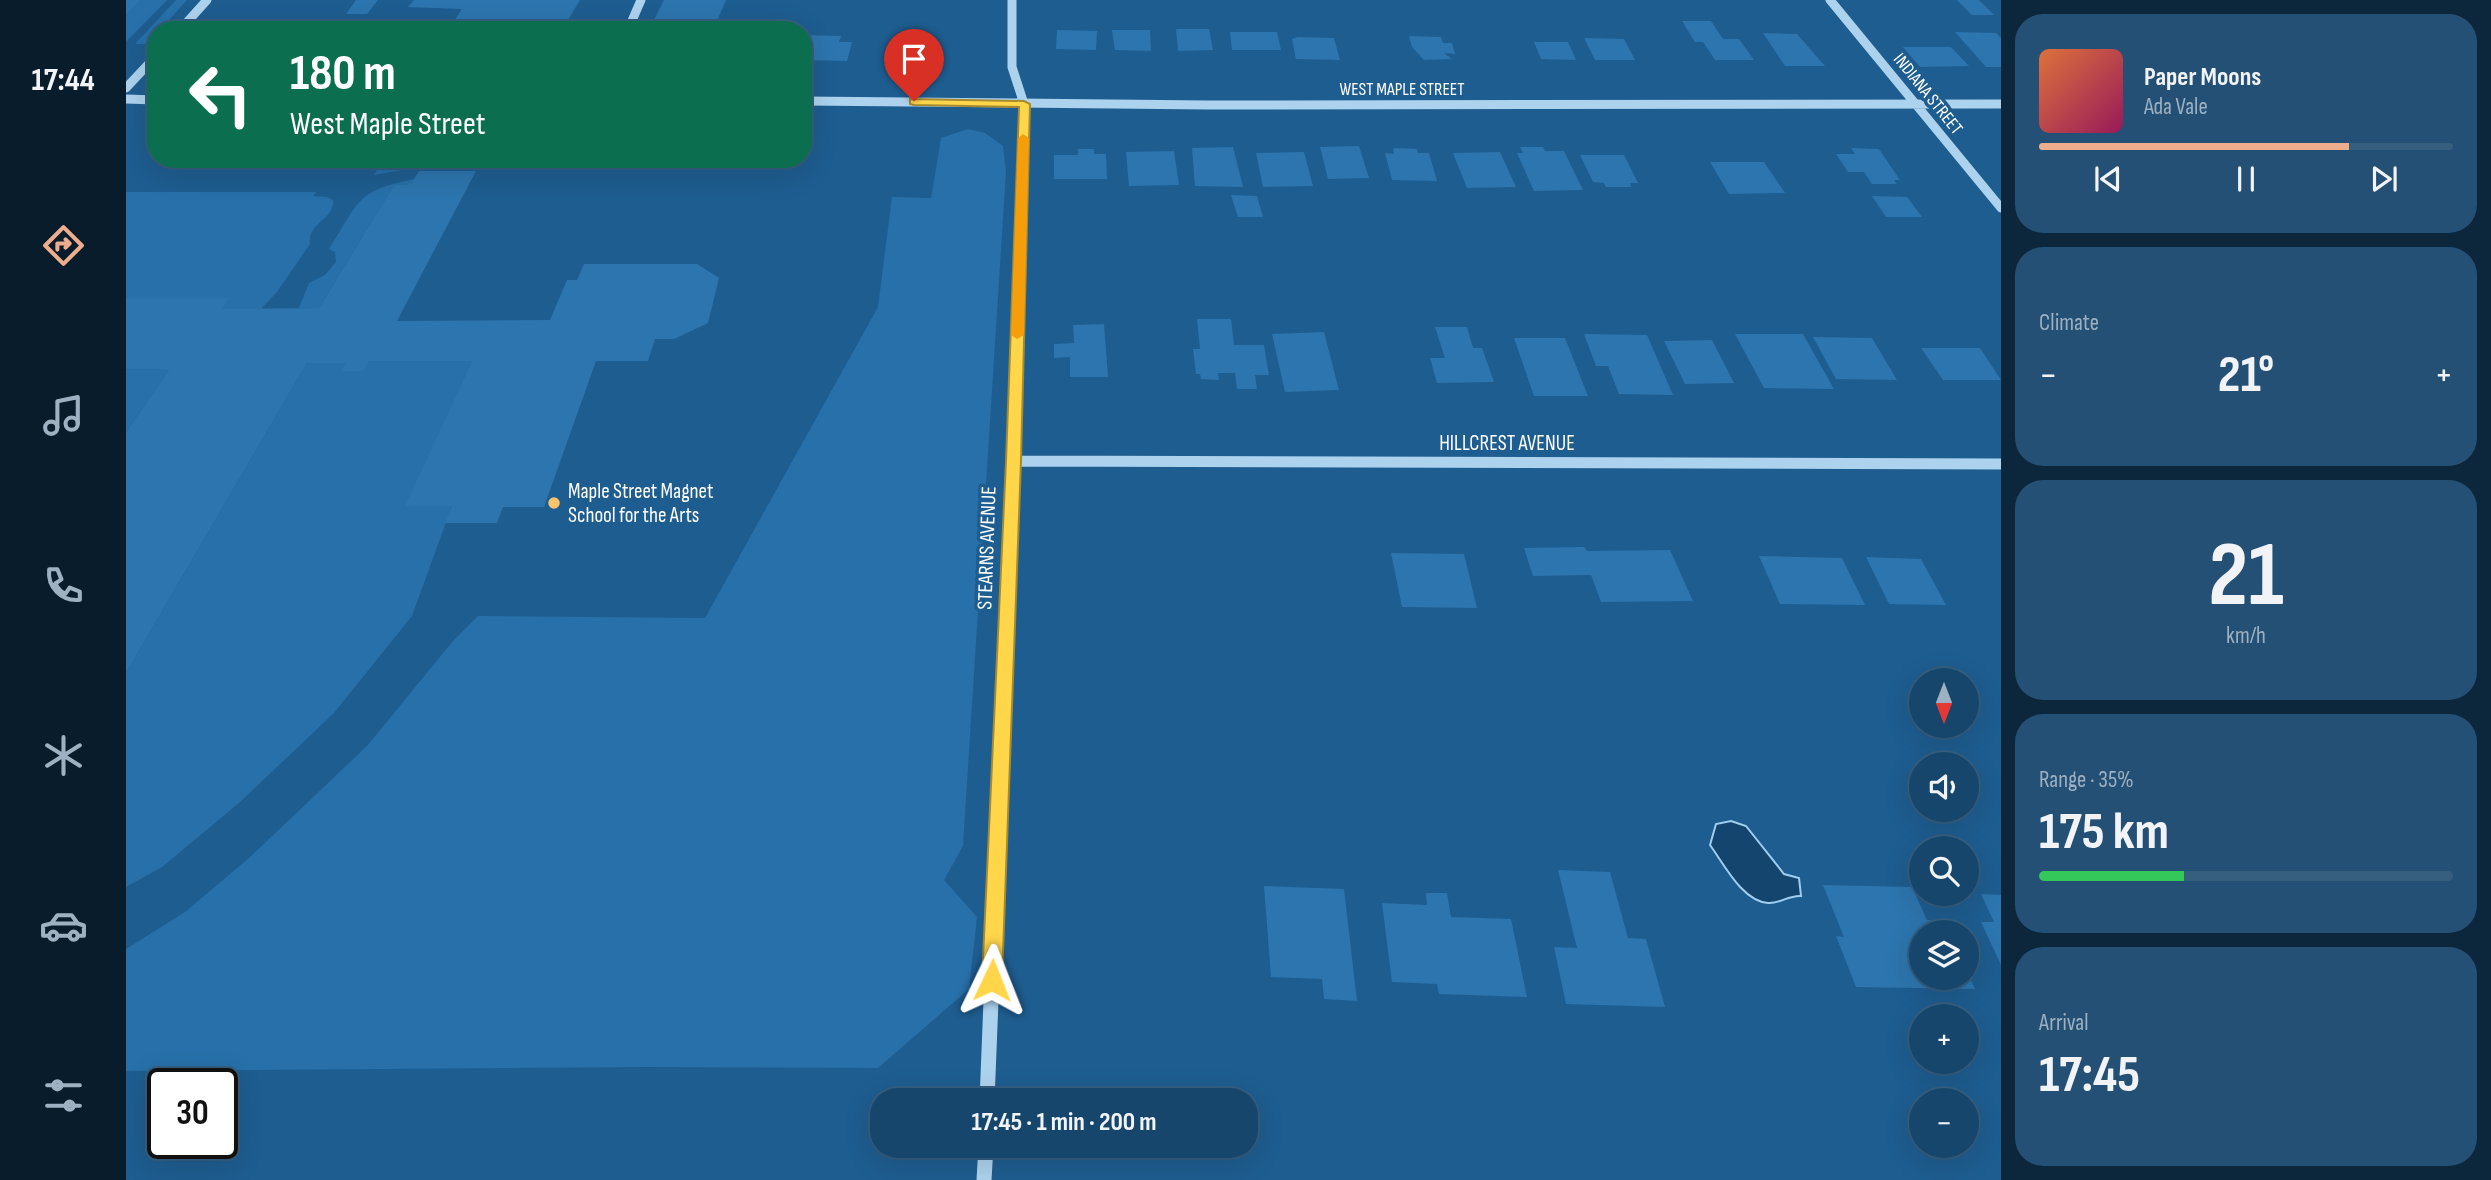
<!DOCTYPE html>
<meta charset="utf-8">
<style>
:root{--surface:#16466c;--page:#235074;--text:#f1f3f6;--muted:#9eb1c2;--line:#355e7f;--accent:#eead8d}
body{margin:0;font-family:"Sofia Sans Condensed",sans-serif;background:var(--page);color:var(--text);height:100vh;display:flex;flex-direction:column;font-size:26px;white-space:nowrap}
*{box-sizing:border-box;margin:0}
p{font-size:23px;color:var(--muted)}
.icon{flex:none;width:38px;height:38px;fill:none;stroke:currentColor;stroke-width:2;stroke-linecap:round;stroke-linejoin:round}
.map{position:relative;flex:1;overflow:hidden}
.details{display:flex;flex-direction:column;gap:14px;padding:14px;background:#0c263b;width:490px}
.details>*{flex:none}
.top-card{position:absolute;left:21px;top:21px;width:665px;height:147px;border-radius:28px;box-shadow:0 7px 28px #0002,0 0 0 2px var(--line);background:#0b6e4f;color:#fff;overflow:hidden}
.needle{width:46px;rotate:180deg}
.fabs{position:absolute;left:1783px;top:668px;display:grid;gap:14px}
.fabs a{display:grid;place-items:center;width:70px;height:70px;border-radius:50%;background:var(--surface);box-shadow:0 7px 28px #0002,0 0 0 2px var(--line);font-size:35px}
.speed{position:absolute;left:21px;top:1068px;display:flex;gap:14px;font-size:35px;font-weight:700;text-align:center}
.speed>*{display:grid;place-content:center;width:91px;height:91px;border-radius:50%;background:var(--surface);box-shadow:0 7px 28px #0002,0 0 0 2px var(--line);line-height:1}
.speed .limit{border:4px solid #111;border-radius:10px;background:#fff;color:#111}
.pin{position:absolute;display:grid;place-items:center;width:60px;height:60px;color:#fff;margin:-72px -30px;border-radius:50% 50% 50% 0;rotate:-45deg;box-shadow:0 0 7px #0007}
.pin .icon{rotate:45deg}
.me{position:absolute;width:77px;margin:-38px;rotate:2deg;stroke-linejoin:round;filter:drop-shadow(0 0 5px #0008)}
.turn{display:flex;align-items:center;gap:24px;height:147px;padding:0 28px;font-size:32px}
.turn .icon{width:91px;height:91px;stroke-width:2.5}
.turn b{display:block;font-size:49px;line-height:60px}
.big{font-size:52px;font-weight:700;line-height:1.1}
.details .card{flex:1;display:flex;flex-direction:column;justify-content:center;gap:10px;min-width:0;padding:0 24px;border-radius:28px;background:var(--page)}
.details .dial{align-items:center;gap:0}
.dial b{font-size:91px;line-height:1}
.song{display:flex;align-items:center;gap:21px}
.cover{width:84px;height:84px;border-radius:10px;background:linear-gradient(135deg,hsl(20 70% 55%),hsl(330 70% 35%))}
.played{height:7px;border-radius:4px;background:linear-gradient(90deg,var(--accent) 75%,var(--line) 75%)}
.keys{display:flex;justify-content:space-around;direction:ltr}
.heat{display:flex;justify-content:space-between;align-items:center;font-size:38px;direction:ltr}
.charge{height:10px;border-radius:5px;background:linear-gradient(90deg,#34c759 35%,var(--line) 0)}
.trip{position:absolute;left:744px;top:1088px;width:388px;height:70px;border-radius:28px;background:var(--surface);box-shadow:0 7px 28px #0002,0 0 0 2px var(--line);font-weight:700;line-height:70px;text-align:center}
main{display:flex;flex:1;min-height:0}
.dock{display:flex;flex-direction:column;width:126px;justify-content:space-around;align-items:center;background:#091c2b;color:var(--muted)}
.dock .icon{width:49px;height:49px}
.dock .selected{color:var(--accent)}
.dock b{font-size:32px;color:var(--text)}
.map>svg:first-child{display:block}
.green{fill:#2770a9}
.water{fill:#14456f;stroke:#a1ceef;stroke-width:2}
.building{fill:#2d75ae}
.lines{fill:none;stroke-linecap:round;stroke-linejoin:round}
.minor-far2{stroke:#add2ed;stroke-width:9}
.minor-far1{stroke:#add2ed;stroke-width:11}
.minor{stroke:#add2ed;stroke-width:15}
.route{fill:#ffd54a;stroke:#a68a30;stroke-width:2}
.slow{fill:#f59e0b}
.poi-dot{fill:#fcc36d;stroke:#1e5d90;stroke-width:2.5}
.labels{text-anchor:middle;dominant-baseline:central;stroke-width:7;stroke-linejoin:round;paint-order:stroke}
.far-street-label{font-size:18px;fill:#fff;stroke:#1e5d90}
.street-label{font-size:21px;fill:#fff;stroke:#1e5d90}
.poi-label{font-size:21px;fill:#fff;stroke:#1e5d90;text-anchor:start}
</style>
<main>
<nav class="dock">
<b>17:44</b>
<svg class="icon selected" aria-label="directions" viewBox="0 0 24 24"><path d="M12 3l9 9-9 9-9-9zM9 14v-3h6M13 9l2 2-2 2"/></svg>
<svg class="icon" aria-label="music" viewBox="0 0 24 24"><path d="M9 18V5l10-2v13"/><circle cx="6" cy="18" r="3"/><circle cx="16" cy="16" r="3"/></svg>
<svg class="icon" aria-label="phone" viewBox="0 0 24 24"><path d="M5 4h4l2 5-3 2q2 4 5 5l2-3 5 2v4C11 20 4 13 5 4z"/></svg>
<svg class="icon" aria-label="climate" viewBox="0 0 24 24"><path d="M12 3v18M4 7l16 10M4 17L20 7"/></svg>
<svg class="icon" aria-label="car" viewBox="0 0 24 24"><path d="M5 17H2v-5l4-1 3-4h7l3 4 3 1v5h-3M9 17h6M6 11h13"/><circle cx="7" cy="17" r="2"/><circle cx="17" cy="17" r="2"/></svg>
<svg class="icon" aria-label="filters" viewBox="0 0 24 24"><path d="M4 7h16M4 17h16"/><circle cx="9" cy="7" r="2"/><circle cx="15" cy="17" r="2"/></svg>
</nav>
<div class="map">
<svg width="1875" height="1180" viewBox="0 0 1875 1180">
<rect width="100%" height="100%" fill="#1e5d90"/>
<path class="green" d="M 15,0 L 41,0 L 0,42 L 0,15 Z
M 50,0 L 61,0 L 34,30 L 30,30 L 30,34 L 20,44 L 9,44 Z
M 842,129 L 859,133 L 877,146 L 880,171 L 837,846 L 818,880 L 851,917 L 843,989 L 752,1068 L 519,1067 L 0,1071 L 0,949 L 59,912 L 123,858 L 241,746 L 327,641 L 352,616 L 579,618 L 752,307 L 766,197 L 805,198 L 815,138 Z
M 258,159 L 360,159 L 334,160 L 248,175 Z
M 289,179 L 285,184 L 268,185 L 193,308 L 173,308 L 183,283 L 199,275 L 210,262 L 209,252 L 203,249 C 233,202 230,190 289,179 Z
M 0,192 L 190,192 L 187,196 L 201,197 L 207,200 C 209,220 181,222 184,244 L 151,292 L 135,309 L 96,309 L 102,298 L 0,298 Z
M 243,361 L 346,361 L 280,506 L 326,506 L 286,616 L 208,713 L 113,803 L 36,867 L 0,887 L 0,673 L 181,363 L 220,363 L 217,371 Z
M 1,369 L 43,370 L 0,432 L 0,370 Z"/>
<path class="water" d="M 1605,821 L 1620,826 L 1658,874 L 1673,878 L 1675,896 C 1663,895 1653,904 1642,903 C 1616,901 1598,864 1584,845 L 1590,824 Z"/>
<path class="building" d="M 0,0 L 15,0 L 0,15 Z
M 230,0 L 252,0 L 241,14 L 220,14 Z
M 288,0 L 454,0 L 436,30 L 322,30 L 336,9 L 282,7 Z
M 538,0 L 600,0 L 587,30 L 523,30 Z
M 1831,0 L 1853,0 L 1868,15 L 1846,15 Z
M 1556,21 L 1585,21 L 1597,39 L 1613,39 L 1628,60 L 1589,60 L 1577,42 L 1569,42 Z
M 1050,29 L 1083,29 L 1087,50 L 1052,51 Z
M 931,30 L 971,31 L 970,50 L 930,49 Z
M 986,30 L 1024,30 L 1025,51 L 989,50 Z
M 1104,32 L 1151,32 L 1155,50 L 1106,50 Z
M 1829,32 L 1870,33 L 1875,38 L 1875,67 L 1860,67 Z
M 1637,33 L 1671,34 L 1699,66 L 1659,66 Z
M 677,35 L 715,36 L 713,42 L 726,42 L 721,61 L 677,60 Z
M 1283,36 L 1315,37 L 1317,43 L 1326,43 L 1329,54 L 1318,53 L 1326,59 L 1298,60 L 1286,47 Z
M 1172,37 L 1208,38 L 1214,60 L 1170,59 L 1166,39 Z
M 1458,38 L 1498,39 L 1509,60 L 1469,60 Z
M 1408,42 L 1442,42 L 1450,60 L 1415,59 Z
M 1777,47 L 1825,47 L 1843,66 L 1794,67 Z
M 1233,146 L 1243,178 L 1202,179 L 1194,147 Z
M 1107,147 L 1117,187 L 1069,186 L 1066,148 Z
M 1394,147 L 1417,147 L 1419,151 L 1438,151 L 1457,190 L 1408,191 L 1391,153 L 1397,153 Z
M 1267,148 L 1291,149 L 1292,153 L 1303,153 L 1311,181 L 1266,180 L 1259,153 L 1268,154 Z
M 1725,148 L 1753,149 L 1774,180 L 1768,180 L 1771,184 L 1746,184 L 1738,172 L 1722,172 L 1710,154 L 1729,154 Z
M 952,149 L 968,149 L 968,154 L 980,154 L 981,179 L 928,179 L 928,155 L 952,155 Z
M 1048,151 L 1053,185 L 1003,186 L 1000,152 Z
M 1178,152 L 1187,186 L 1137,187 L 1130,153 Z
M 1374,152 L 1390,187 L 1341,188 L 1327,153 Z
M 1454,155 L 1498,155 L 1512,183 L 1504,183 L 1505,187 L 1480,187 L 1478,183 L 1467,182 Z
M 1584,162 L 1638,162 L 1659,193 L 1603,194 Z
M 293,171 L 350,171 L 271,321 L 424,320 L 441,280 L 451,280 L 458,264 L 571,264 L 593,278 L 582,323 L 548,339 L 529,339 L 522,361 L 470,361 L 418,507 L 377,507 L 371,523 L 319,523 L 326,506 L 279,506 L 346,361 L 243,361 L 237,371 L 216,371 L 220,363 L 181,363 L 0,673 L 0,432 L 43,370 L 0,369 L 0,298 L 103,298 L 96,309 L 193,308 L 268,185 L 285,184 Z
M 1105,195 L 1131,196 L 1137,217 L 1112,217 Z
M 1746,196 L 1781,197 L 1796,217 L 1760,217 Z
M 1071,319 L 1105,319 L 1108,345 L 1138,345 L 1143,375 L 1129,375 L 1131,389 L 1111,389 L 1109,373 L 1092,373 L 1093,380 L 1075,379 L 1074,374 L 1070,374 L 1067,349 L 1074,349 Z
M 978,324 L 982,377 L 944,377 L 944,357 L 928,358 L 928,344 L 948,343 L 947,325 Z
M 1309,327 L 1341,327 L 1347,348 L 1356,348 L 1368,382 L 1311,383 L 1304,358 L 1319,358 Z
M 1198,332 L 1213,390 L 1159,392 L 1146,334 Z
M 1458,334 L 1521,335 L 1547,395 L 1493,394 L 1482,366 L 1470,366 Z
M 1609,334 L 1677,334 L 1708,389 L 1638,388 Z
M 1687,337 L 1746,338 L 1771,380 L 1710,379 Z
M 1388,338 L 1439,338 L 1462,396 L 1408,396 Z
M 1586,340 L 1608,383 L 1559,384 L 1538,341 Z
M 1795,348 L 1854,348 L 1875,380 L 1817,380 Z
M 1458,547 L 1461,551 L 1544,550 L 1567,601 L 1475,602 L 1465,575 L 1407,576 L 1398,548 Z
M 1265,553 L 1338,554 L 1351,608 L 1276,607 Z
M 1633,556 L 1716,558 L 1739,605 L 1654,604 Z
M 1740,557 L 1795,559 L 1820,605 L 1763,604 Z
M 1432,870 L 1484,872 L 1502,938 L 1520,939 L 1539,1007 L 1440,1004 L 1428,947 L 1451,948 Z
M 1697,885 L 1786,887 L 1801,920 L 1818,920 L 1823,933 L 1796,933 L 1796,978 L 1841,978 L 1841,972 L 1849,989 L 1730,987 L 1710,936 L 1718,937 Z
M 1138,886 L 1218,889 L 1231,1001 L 1198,999 L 1196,979 L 1145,977 Z
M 1300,893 L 1321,893 L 1325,917 L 1385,919 L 1401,997 L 1313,994 L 1311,984 L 1266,982 L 1256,903 L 1301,905 Z
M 1855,894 L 1875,895 L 1875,965 L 1855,922 L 1868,922 Z"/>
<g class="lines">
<path class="minor-far2" d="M 886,0 L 886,67 L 898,104 L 892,293
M 1704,0 L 1875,208
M 54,30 L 81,0
M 502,30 L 515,0
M 0,88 L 30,56
M 0,99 L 30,100
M 677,101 L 1082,105 L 1875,104"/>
<path class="minor-far1" d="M 887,461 L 1875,464
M 878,677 L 892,291"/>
<path class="minor" d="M 861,1101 L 878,675
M 858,1180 L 860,1146"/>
</g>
<path class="route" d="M 784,99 L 898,101 L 904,104 L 895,461 L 876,980 L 873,987 L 866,990 L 859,987 L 856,980 L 880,461 L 893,107 L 788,105 L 784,104 Z"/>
<path class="slow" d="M 897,134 L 903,138 L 898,335 L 891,339 L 885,335 L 892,138 Z"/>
<circle class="poi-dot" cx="428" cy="503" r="7"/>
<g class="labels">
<g class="far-street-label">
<text x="1276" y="89">WEST MAPLE STREET</text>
<text transform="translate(1802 94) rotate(51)">INDIANA STREET</text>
</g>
<g class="street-label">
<text x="1381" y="443">HILLCREST AVENUE</text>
<text transform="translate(861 548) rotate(-88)">STEARNS AVENUE</text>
</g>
<g class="poi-label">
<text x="442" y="491">Maple Street Magnet<tspan x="442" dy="24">School for the Arts</tspan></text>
</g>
</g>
</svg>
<div class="fabs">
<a><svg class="needle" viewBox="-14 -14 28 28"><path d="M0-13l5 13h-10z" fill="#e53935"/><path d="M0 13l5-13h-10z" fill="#9eb1c2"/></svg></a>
<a><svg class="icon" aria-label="sound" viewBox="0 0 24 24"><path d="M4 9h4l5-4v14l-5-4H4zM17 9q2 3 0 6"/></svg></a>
<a><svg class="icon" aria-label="search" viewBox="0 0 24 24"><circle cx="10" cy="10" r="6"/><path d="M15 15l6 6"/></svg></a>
<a><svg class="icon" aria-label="layers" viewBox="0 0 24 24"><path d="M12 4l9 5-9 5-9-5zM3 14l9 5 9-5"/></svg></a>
<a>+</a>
<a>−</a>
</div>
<div class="speed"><div class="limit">30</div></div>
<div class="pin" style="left:788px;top:101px;background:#d93025"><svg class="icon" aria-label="arrive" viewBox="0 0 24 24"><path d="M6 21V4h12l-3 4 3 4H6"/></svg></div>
<svg class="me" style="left:866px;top:980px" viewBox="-20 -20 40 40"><path d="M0-17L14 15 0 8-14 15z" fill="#ffd54a" stroke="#fff" stroke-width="4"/></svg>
<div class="trip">17:45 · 1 min · 200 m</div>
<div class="top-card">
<div class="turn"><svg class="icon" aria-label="left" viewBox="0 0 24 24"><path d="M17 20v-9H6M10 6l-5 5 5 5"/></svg><div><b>180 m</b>West Maple Street</div></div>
</div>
</div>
<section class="details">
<div class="card">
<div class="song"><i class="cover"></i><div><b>Paper Moons</b><p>Ada Vale</p></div></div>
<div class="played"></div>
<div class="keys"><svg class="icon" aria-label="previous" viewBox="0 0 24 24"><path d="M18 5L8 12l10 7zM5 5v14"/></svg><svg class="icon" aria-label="pause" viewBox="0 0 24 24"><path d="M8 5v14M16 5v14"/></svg><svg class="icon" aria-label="next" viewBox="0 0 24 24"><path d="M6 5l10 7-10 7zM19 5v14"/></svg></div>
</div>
<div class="card"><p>Climate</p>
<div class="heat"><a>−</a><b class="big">21°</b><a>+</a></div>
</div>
<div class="card dial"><b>21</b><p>km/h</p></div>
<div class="card"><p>Range · 35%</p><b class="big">175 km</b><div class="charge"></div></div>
<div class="card"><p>Arrival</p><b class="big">17:45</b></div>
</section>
</main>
